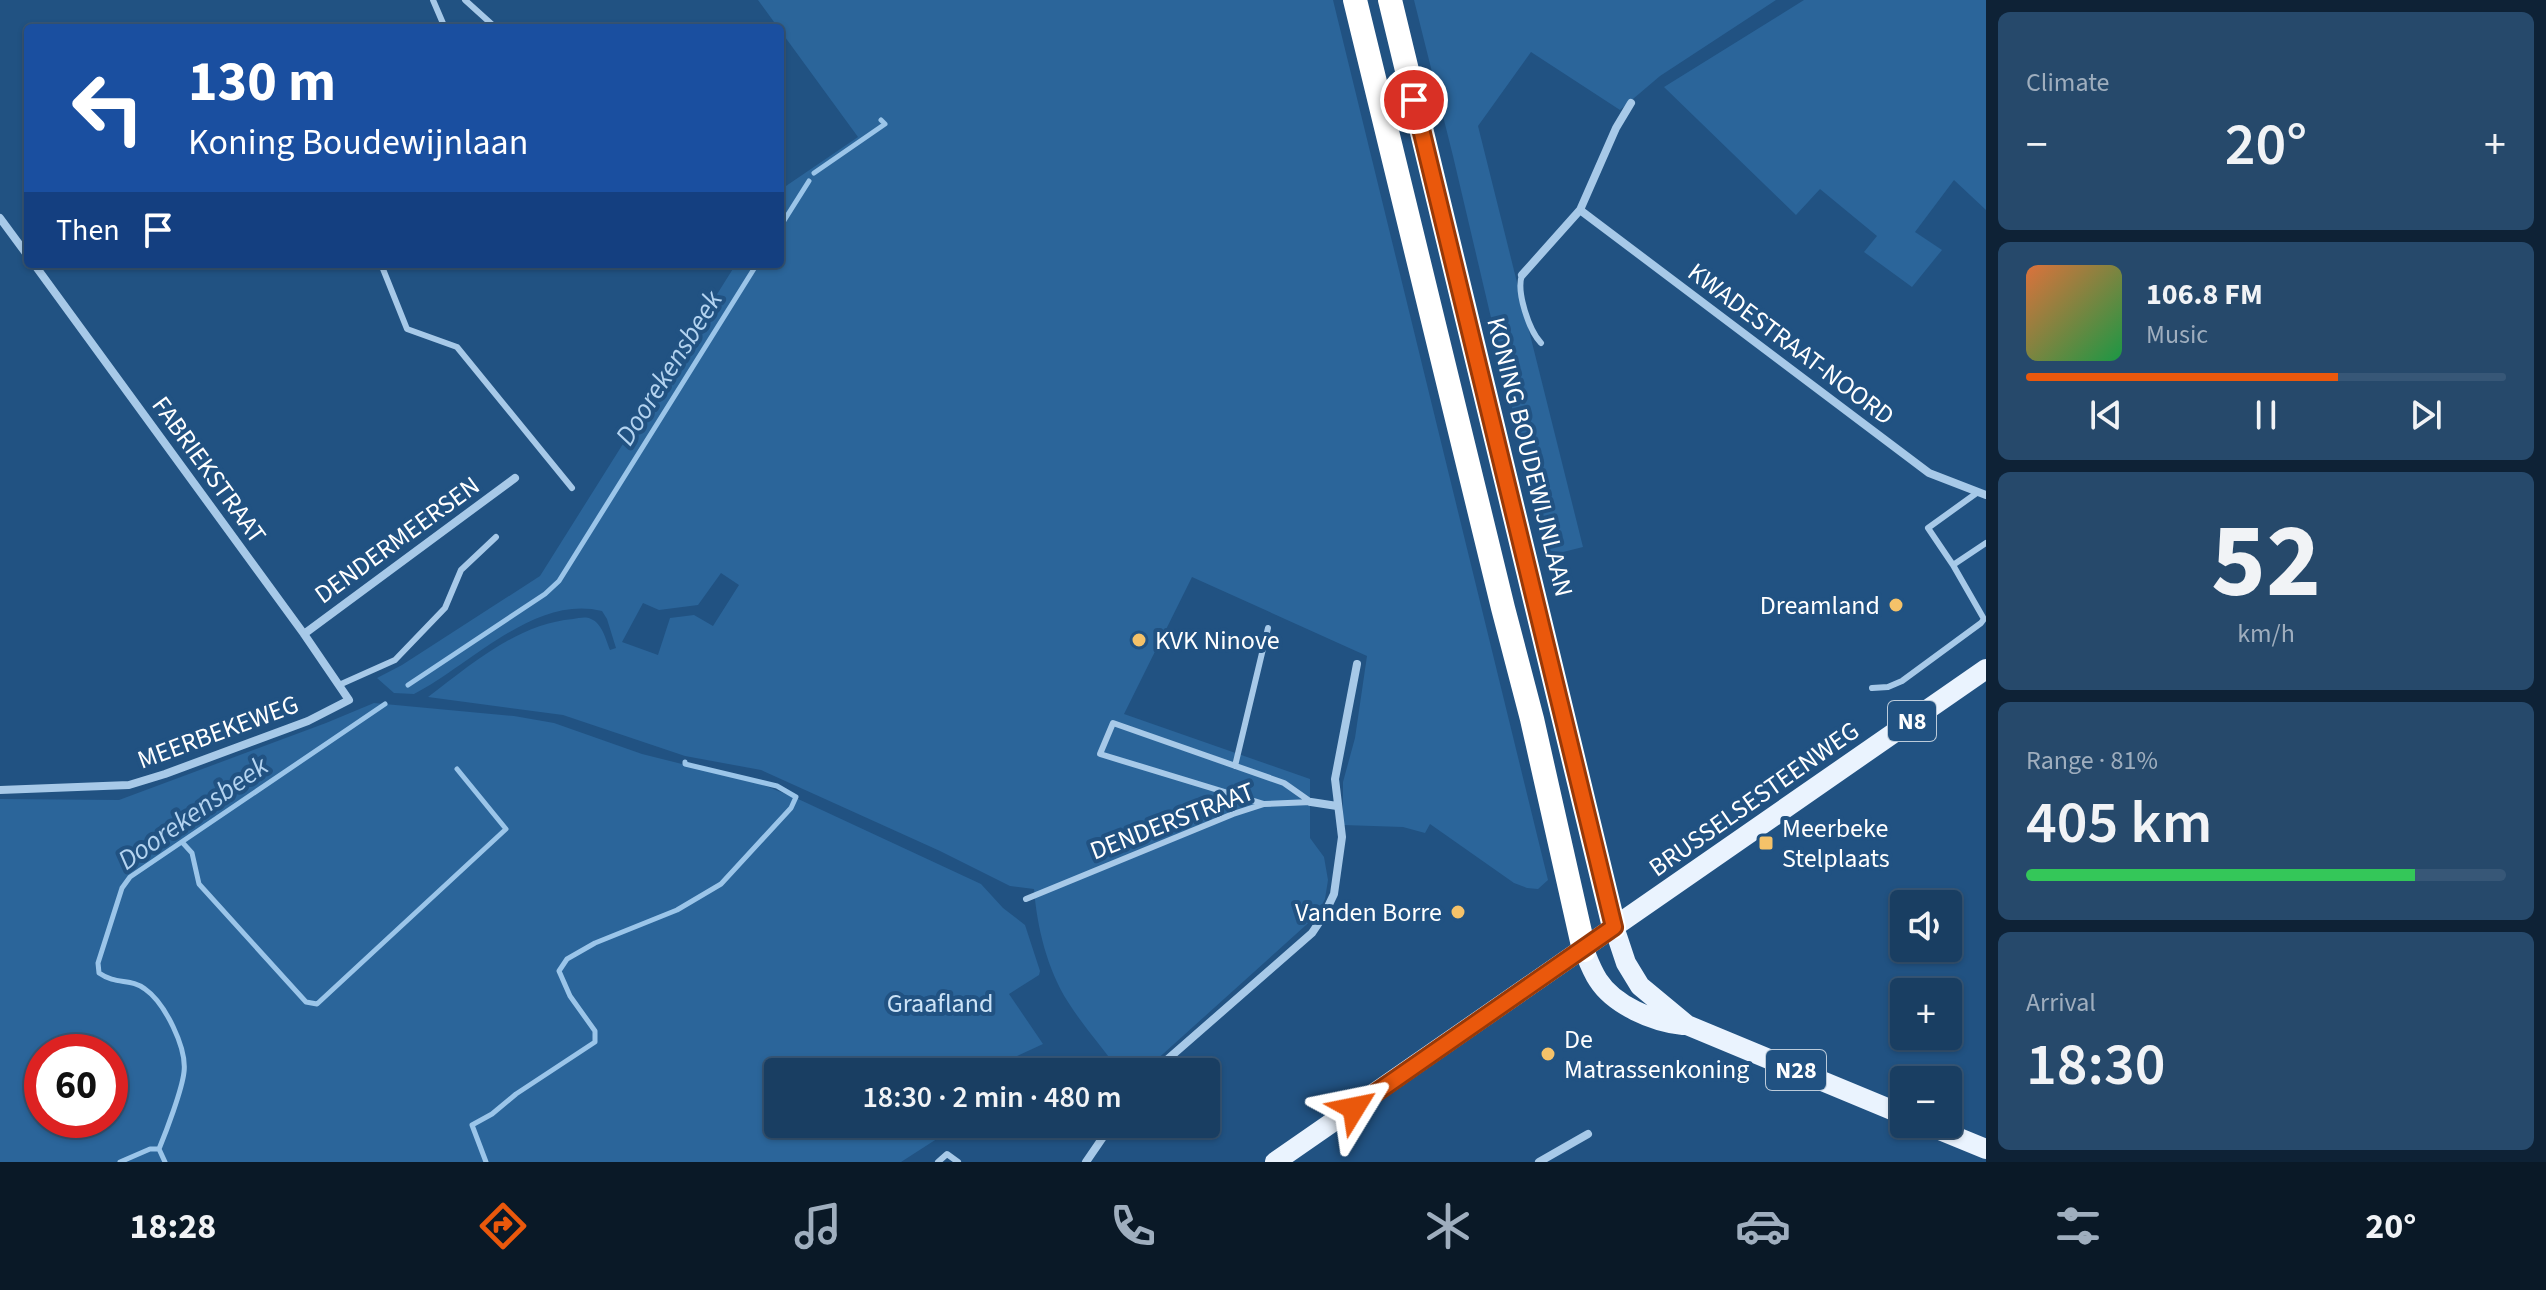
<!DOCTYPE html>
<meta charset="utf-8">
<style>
:root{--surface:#193e62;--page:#26496b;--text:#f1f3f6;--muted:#9faebe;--line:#375777;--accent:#ea580c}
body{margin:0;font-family:"Source Sans 3",sans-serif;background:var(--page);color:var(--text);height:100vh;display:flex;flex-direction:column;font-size:30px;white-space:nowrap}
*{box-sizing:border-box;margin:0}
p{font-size:26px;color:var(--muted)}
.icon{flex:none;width:44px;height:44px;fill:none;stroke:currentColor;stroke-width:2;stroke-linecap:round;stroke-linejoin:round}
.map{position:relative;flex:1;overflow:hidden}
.drawer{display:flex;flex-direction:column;gap:12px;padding:12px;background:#0e2236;width:560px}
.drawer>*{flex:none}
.banner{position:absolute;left:24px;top:24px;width:760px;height:244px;border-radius:8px;box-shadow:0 2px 6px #0004,0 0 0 2px var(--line);background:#1a4fa0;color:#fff;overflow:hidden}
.fabs{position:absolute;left:1890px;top:890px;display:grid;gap:16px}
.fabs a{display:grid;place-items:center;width:72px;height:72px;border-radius:8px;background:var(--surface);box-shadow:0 2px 6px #0004,0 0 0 2px var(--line);font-size:40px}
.speed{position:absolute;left:24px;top:1034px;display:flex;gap:16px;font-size:40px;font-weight:700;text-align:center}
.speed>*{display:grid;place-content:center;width:104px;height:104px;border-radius:50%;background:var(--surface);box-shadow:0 2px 6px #0004,0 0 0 2px var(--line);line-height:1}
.speed .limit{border:12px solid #d22;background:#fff;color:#111}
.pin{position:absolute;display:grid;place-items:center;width:68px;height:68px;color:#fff;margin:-34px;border:4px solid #fff;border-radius:50%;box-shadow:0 2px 8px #0007}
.me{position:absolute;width:88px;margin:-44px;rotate:55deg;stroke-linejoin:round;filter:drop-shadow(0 0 6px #0008)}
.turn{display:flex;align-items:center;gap:28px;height:168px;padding:0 32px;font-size:36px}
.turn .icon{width:104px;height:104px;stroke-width:2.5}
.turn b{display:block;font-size:56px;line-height:68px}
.then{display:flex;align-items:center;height:76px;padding:0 32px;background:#0003;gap:16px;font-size:30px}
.big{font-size:60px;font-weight:600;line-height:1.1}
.drawer .widget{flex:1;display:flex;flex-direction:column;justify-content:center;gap:12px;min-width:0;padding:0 28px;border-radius:12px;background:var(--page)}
.drawer .dial{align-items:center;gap:0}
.dial b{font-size:104px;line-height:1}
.song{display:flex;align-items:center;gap:24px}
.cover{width:96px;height:96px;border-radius:12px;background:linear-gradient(135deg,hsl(20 70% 55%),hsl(140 70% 35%))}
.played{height:8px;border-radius:4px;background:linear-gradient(90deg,var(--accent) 65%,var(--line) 65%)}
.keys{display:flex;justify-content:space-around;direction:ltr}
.heat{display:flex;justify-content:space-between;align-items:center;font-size:44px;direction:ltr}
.charge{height:12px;border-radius:6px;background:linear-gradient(90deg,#34c759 81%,var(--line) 0)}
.trip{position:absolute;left:764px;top:1058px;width:456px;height:80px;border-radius:8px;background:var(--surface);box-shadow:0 2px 6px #0004,0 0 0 2px var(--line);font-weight:600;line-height:80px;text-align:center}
.dock{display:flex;height:128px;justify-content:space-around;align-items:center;background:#0a1927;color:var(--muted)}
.dock .icon{width:56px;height:56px}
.dock .current{color:var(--accent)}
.dock b{font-size:36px;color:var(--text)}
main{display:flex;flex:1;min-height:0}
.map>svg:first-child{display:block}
.green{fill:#2b659a;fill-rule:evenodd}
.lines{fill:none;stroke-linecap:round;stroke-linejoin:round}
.stream{stroke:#9bc5e9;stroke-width:5}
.lane{stroke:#a7c9e8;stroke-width:6}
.street{stroke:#a7c9e8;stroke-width:8}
.primary{stroke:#eaf3fe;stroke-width:20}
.highway{stroke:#fff;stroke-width:24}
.route-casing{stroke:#983908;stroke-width:20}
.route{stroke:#ea580c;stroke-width:14}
.poi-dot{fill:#f5c269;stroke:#215282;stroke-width:3}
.labels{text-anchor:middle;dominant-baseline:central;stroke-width:8;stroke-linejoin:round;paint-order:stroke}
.shield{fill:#215282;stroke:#bccbda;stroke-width:2}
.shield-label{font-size:24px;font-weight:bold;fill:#fff}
.street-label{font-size:26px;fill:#fff;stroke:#215282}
.poi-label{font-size:26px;fill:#fff;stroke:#215282;text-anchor:start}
.park-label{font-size:26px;fill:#cbe2f6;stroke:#215282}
.water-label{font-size:28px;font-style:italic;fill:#b3d3f0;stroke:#215282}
</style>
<main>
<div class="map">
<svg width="1986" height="1162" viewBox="0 0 1986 1162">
<rect width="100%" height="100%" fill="#215282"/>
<path class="green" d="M 758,0 L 1333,0 L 1548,880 L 1538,889 L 1527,888 L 1514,883 L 1430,824 L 1425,833 L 1403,827 L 1343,825 L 1343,782 L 1355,738 L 1367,656 L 1192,577 L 1124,714 L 1310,779 L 1310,838 L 1324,857 L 1328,880 L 1325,899 L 1316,916 L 1143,1072 L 1120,1072 C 1103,1048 1083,1026 1068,1002 C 1047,969 1037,927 1034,889 L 1010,886 L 940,851 L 761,770 L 685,756 L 563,715 L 428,697 C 472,664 517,624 573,619 C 579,618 586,616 591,619 C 602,623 606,640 610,650 L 616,648 L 607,619 L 602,611 C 535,594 469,666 414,694 L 394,693 L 377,678 L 402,665 L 540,576 L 736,264 L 780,264 L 780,193 L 783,188 L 858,137 ZM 721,573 L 739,585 L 713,626 L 694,615 L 670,618 L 658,655 L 622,642 L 643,603 L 659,610 L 698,605 Z
M 1414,0 L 1776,0 L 1660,76 L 1620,110 L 1531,52 L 1478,126 L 1583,547 L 1547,556 L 1453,156 Z
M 1804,0 L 1986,0 L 1986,210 L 1954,180 L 1915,232 L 1942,250 L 1912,287 L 1864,252 L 1877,236 L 1820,189 L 1796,215 L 1664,87 Z
M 374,703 L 514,716 L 554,723 L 642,754 L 758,783 L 796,798 L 981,884 L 1003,908 L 1025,925 L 1040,971 L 1039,975 L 1009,994 L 1043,1044 L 1002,1063 L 1008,1072 L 778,1072 L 778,1124 L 960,1124 L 901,1162 L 0,1162 L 0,799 L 119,800 L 326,723 ZM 42,1052 L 110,1052 L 110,1120 L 42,1120 Z"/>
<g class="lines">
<path class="stream" d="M 814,173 L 885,124 L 881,120
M 780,227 L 809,181
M 408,685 L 545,594 L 559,581 L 757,264
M 182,842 L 192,853 L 199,884 L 306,1002 L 317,1004 L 506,829 L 457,769
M 120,1162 L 150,1149 L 159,1149
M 165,1162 L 159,1149 C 166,1132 182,1090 184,1072 C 187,1048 165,1003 145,989 C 131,978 116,985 99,973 L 98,963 L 122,888 L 130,877 L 385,704
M 486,1162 L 472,1125 L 492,1114 L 516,1094 L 595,1042 L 595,1031 L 570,996 L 559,971 L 567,959 L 595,943 L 677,910 L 721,884 L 791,808 L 796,797 L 777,786 L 685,764 L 685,762"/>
<path class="lane" d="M 433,0 L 445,28
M 465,0 L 496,28
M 381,264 L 407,329 L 457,347 L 572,488
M 1522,275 C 1516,292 1529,330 1541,343
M 1953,565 L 1928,528 L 1978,492
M 339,685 L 395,660 L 445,608 L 461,570 L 496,537
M 1872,688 L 1888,687 L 1902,681 L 1981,623 L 1984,619 L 1953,565 L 1986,543
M 1235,766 L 1268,628
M 1264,804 L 1100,754 L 1113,723 L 1284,783 L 1311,802
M 1026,899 L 1233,814 L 1264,804 L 1311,802
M 938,1162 L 947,1154 L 958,1162"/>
<path class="street" d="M 1580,210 L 1929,473 L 1986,495
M 0,218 L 28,256
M 1522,275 L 1580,210 L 1616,128 L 1631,103
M 304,634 L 515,478
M 0,790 L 129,785 L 165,774 L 308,721 L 349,700 L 304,634 L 34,264
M 1311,802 L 1337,806
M 1153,1072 L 1312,933 L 1324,915 L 1334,894 L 1342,837 L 1335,779 L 1357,664
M 1086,1162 L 1112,1124
M 1539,1162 L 1588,1134"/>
<path class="primary" d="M 1614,927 L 1626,963 L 1640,986 L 1687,1025 L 1904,1115
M 1584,950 C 1588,960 1592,971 1598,980 C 1614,1005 1653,1022 1683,1025
M 1925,1124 L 1986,1149
M 1275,1162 L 1986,669"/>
<path class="highway" d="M 1355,0 L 1503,608 L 1532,719 L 1584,950
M 1390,0 L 1614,927"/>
</g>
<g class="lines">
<defs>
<path id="route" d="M 1354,1108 L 1614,927 L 1414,100"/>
</defs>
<use href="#route" class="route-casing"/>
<use href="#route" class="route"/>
</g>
<g class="poi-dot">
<circle cx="1896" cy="605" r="8"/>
<circle cx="1139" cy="640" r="8"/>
<rect x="1758" y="835" width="16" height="16" rx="4"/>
<circle cx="1458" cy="912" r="8"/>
<circle cx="1548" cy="1054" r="8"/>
</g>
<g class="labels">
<g class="shield">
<rect x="1888" y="701" width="48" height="40" rx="6"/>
<rect x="1766" y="1050" width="60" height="40" rx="6"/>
</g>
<g class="shield-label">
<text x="1912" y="721">N8</text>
<text x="1796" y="1070">N28</text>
</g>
<g class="street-label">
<text transform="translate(1791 344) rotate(37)">KWADESTRAAT-NOORD</text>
<text transform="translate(1530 457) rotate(76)">KONING BOUDEWIJNLAAN</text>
<text transform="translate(209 470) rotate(54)">FABRIEKSTRAAT</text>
<text transform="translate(397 540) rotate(-36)">DENDERMEERSEN</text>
<text transform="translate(218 732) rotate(-20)">MEERBEKEWEG</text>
<text transform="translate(1754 799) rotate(-35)">BRUSSELSESTEENWEG</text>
<text transform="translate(1172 821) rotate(-21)">DENDERSTRAAT</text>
</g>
<g class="poi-label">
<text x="1880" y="605" text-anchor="end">Dreamland</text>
<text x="1155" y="640">KVK Ninove</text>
<text x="1782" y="828">Meerbeke<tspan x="1782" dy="30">Stelplaats</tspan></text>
<text x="1442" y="912" text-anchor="end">Vanden Borre</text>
<text x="1564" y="1039">De<tspan x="1564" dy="30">Matrassenkoning</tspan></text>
</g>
<g class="park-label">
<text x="940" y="1003">Graafland</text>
</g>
<g class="water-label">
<text transform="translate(669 368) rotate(-58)">Doorekensbeek</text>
<text transform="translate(193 813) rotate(-35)">Doorekensbeek</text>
</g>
</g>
</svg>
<div class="fabs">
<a><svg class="icon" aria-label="sound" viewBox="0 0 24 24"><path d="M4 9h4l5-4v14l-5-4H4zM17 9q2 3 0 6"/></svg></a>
<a>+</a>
<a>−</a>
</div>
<div class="speed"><div class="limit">60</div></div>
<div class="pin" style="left:1414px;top:100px;background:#d93025"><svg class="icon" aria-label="arrive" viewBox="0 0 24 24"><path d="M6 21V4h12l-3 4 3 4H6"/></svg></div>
<svg class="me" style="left:1354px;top:1108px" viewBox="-20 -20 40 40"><path d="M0-17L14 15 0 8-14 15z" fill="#ea580c" stroke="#fff" stroke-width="4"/></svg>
<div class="trip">18:30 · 2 min · 480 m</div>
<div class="banner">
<div class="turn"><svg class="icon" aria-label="left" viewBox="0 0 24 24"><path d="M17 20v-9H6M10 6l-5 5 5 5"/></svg><div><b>130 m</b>Koning Boudewijnlaan</div></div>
<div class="then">Then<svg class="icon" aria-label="arrive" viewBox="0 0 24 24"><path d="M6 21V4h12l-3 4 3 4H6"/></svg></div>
</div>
</div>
<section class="drawer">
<div class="widget"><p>Climate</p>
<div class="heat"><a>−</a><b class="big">20°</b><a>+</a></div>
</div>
<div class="widget">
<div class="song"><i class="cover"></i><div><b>106.8 FM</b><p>Music</p></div></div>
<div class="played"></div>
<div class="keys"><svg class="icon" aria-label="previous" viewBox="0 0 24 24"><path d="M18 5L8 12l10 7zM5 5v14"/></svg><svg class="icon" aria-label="pause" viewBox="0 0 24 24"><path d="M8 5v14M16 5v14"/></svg><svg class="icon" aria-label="next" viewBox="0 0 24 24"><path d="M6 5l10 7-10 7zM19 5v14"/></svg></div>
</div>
<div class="widget dial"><b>52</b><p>km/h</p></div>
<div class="widget"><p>Range · 81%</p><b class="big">405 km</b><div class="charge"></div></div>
<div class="widget"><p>Arrival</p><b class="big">18:30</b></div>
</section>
</main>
<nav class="dock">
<b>18:28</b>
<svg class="icon current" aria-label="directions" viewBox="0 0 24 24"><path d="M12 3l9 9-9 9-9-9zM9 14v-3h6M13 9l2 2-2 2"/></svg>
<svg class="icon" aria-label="music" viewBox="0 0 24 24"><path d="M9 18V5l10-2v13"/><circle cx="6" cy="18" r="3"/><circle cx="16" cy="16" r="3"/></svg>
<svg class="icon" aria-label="phone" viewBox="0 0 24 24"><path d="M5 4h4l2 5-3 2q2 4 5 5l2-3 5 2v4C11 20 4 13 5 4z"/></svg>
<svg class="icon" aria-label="climate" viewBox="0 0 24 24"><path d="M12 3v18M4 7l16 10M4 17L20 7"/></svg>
<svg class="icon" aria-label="car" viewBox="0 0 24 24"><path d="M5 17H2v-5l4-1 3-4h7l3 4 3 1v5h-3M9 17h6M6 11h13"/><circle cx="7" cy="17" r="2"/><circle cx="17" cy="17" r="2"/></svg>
<svg class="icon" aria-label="filters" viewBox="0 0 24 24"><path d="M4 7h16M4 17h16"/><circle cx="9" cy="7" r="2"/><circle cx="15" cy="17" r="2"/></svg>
<b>20°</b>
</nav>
